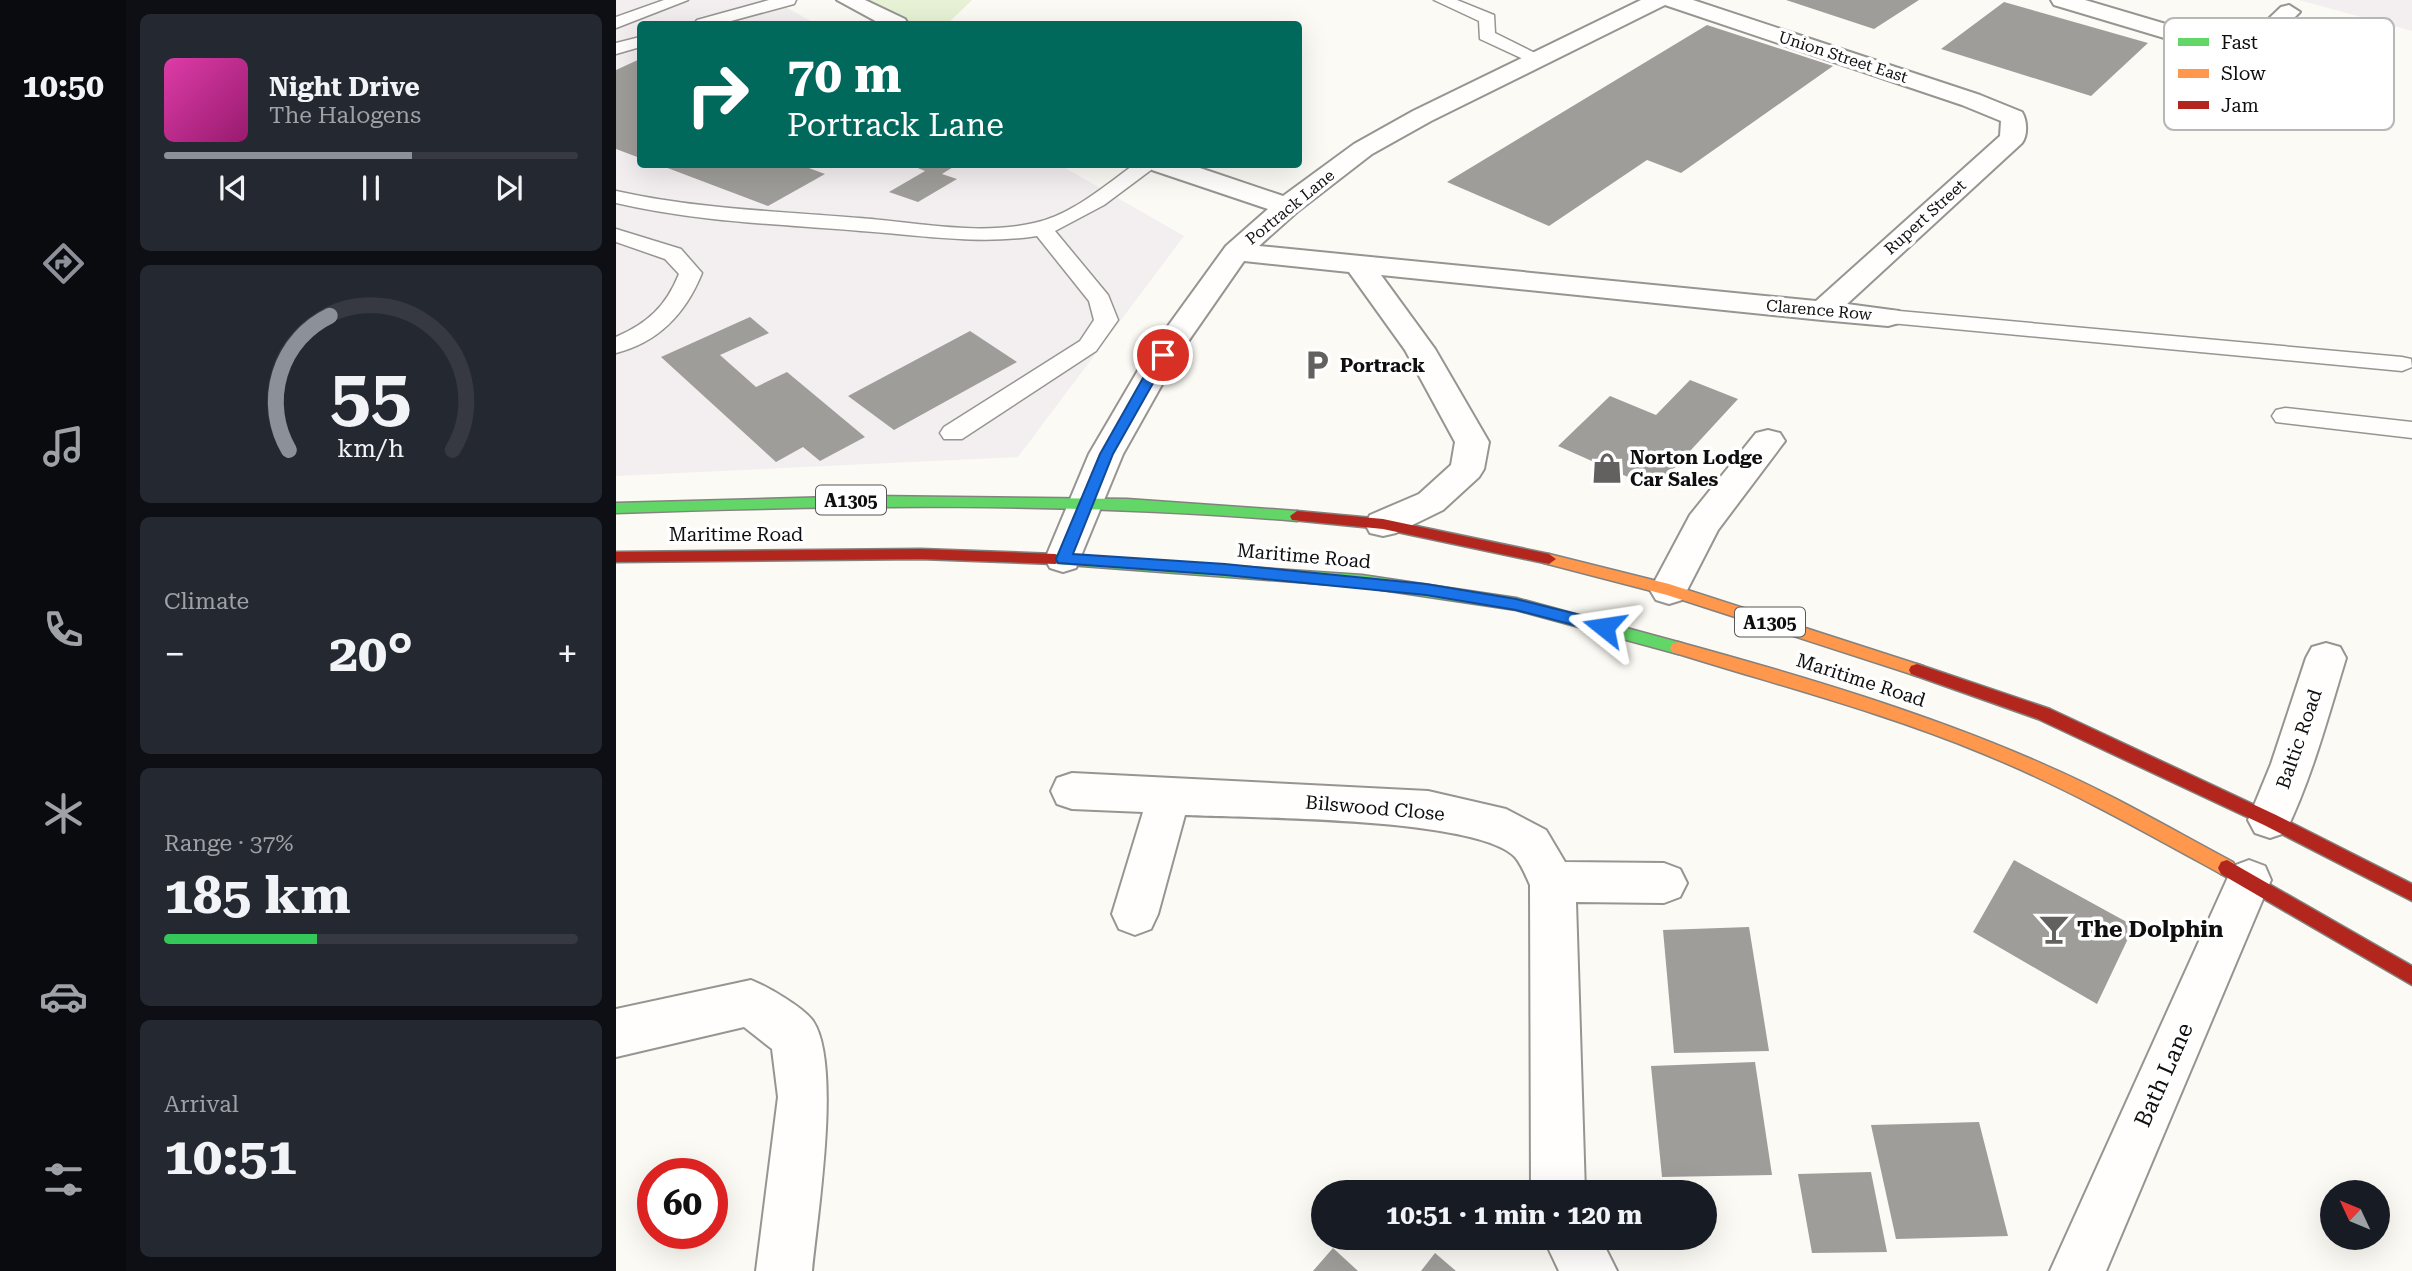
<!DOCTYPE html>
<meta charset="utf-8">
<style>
:root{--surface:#171b24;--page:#242831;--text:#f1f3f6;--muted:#9ea1a6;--line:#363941;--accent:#8c9099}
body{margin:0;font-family:"Roboto Serif",serif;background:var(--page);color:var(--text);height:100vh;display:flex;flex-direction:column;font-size:26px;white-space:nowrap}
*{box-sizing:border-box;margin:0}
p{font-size:23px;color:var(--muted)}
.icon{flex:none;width:38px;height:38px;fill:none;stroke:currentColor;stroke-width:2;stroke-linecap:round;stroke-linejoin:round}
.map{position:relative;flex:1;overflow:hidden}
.details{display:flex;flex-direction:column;gap:14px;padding:14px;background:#0d0f14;width:490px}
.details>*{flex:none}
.top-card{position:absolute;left:21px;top:21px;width:665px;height:147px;border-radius:7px;box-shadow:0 7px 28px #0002;background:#00695c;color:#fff;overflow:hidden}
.needle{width:46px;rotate:314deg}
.tools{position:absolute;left:1704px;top:1180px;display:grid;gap:14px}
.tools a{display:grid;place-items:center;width:70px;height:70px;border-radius:50%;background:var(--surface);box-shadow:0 7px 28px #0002;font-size:35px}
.speed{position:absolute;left:21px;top:1158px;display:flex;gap:14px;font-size:35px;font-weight:700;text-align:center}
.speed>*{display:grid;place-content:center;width:91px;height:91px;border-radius:50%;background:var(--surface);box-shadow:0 7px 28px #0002;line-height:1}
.speed .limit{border:10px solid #d22;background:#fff;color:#111}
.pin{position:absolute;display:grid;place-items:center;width:60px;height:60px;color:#fff;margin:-30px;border:4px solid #fff;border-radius:50%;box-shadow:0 2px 7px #0007}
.me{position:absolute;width:77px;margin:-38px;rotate:285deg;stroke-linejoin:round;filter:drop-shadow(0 0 5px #0008)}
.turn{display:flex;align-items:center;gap:24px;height:147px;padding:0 35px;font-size:32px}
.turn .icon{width:91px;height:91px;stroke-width:2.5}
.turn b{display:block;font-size:49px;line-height:60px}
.big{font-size:52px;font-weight:700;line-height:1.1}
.details .widget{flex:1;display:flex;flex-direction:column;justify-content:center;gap:10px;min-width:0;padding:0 24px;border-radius:10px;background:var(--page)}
.details .dial{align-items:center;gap:0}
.dial svg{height:182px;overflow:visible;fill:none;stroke:var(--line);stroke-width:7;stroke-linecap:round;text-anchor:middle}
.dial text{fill:var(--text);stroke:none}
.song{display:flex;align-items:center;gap:21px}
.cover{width:84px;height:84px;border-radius:10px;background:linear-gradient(135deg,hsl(320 70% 55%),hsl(320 70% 35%))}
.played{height:7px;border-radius:4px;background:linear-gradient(90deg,var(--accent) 60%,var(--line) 60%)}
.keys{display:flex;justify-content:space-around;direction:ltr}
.heat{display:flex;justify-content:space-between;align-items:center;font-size:38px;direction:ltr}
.charge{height:10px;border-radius:5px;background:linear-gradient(90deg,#34c759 37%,var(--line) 0)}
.trip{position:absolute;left:695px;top:1180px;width:406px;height:70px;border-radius:35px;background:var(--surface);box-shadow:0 7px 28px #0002;font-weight:700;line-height:70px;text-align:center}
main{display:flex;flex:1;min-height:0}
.tabs{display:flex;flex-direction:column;width:126px;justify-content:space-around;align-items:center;background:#090b0e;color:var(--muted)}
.tabs .icon{width:49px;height:49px}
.tabs .on{color:var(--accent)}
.tabs b{font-size:32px;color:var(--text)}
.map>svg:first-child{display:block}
.industrial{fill:#f3eef0}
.green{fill:#e7f1d5}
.building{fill:#9f9d99}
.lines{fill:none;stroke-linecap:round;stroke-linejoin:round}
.lane-casing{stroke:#969592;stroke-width:3}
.street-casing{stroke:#969592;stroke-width:4}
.fast-casing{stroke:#83827f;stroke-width:3}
.slow-casing{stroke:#83827f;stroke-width:3}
.jam-casing{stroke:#83827f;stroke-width:3}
.lane{fill:#fffefd;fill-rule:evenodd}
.street{fill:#fffefd;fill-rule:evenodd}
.fast{fill:#63d668;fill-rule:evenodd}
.slow{fill:#ff974d;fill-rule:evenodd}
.jam{fill:#b3261e;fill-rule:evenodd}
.route{fill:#1a73e8;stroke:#114b97;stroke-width:2}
.labels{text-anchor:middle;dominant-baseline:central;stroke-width:7;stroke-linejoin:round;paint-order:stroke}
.far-street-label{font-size:16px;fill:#0f0f0f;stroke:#fff}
.shield{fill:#fff;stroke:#575757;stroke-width:2}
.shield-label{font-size:18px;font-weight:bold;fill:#0f0f0f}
.poi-label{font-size:19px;font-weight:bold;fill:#0f0f0f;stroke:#fff;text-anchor:start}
.street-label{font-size:19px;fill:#0f0f0f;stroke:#fff}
.near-poi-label{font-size:23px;font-weight:bold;fill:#0f0f0f;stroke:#fff;text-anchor:start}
.near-street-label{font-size:23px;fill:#0f0f0f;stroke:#fff}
.key{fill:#fff;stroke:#b7b7b7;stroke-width:2}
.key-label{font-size:19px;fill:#0f0f0f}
</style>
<main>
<nav class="tabs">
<b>10:50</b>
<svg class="icon on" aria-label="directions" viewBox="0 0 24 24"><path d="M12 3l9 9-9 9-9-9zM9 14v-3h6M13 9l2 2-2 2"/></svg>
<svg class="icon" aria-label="music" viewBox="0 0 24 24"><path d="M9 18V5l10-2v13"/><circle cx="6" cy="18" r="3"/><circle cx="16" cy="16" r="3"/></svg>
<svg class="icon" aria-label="phone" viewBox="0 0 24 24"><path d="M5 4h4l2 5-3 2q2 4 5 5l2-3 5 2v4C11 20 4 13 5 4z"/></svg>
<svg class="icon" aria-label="climate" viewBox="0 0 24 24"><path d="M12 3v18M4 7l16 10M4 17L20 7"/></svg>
<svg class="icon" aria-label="car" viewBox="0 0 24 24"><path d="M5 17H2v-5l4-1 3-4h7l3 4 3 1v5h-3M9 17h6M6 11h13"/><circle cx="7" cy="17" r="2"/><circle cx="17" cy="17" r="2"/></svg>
<svg class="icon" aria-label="filters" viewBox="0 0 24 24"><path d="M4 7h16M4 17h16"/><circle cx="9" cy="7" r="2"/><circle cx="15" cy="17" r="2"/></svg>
</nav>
<section class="details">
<div class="widget">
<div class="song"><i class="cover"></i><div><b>Night Drive</b><p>The Halogens</p></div></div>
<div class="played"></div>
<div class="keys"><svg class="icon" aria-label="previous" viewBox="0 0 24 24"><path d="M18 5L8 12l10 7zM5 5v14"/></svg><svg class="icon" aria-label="pause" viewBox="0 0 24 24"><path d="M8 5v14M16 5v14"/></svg><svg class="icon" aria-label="next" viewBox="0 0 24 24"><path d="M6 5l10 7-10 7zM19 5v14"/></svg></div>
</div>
<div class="widget dial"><svg viewBox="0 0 100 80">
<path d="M14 69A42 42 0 1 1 86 69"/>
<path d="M14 69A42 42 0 0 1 32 10" stroke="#8c9099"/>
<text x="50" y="56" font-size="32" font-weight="700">55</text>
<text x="50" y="72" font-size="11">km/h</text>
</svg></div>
<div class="widget"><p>Climate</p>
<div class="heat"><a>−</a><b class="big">20°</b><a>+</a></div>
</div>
<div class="widget"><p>Range · 37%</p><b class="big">185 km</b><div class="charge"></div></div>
<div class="widget"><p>Arrival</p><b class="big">10:51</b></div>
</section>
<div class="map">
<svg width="1796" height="1271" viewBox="0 0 1796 1271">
<rect width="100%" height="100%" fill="#fcfaf4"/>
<path class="industrial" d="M 0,0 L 157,0 L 200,24 L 24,24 L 24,164 L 444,165 L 568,236 L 402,457 L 0,476 Z
M 1683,0 L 1796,0 L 1796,31 Z"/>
<path class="green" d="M 251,0 L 356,0 L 331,24 L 299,24 Z"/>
<path class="building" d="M 1170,0 L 1303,0 L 1258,29 Z
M 1388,2 L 1532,43 L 1475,96 L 1325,49 Z
M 1091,25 L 1217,66 L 1065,173 L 1031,160 L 933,226 L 831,182 Z
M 24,59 L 24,158 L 0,149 L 0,70 Z
M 41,164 L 182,164 L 209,174 L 152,206 Z
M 292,164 L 342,164 L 326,174 L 341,179 L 302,202 L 273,192 L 309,171 Z
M 134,317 L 153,333 L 104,355 L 140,387 L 171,372 L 249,437 L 204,461 L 187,447 L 160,462 L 45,357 Z
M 354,331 L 401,362 L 278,430 L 232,396 Z
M 1074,380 L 1122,399 L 1039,489 L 942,446 L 994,396 L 1040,415 Z
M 1398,860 L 1518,926 L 1481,1004 L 1357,932 Z
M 1133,927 L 1153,1051 L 1058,1053 L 1047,930 Z
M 1139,1062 L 1156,1175 L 1046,1177 L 1035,1066 Z
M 1363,1122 L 1392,1236 L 1280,1239 L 1255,1125 Z
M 1255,1172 L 1271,1252 L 1196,1253 L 1182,1174 Z
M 717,1248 L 742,1271 L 697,1271 Z
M 819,1253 L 840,1271 L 805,1271 Z"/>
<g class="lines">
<defs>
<path id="lane" d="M 48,0 L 72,0 L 0,28 L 0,17 Z
M 153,0 L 180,0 L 178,4 L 104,24 L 78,24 L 81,20 Z
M 818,0 L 841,0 L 878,15 L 879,33 L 933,60 L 924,65 L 918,64 L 864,39 L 863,21 Z
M 24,37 L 24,47 L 0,54 L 0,43 Z
M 519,164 L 543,164 L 488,205 L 439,231 L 492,295 L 502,320 L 480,351 L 346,439 L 328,439 L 324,433 L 328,427 L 464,341 L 478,320 L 473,301 L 421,236 C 363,245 303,235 245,231 C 162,224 81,222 0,203 L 0,191 C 80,209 161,211 243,218 C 299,222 362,236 418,223 C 456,215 488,186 519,164 Z
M 0,229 L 65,249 L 86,273 C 70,313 43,342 0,353 L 0,337 C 32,323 50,306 63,274 L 49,259 L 0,242 Z
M 1272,310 L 1786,357 L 1795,359 L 1796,367 L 1786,371 L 1264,322 L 1260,317 L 1264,312 Z
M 1669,408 L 1796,422 L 1796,438 L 1660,422 L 1656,416 L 1660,410 Z"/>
<path id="street" d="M 221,0 L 249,0 L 289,19 L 292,24 L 265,24 Z
M 1025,0 L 1077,0 L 1364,95 L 1406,112 C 1411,120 1412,135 1406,143 L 1231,304 L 1283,311 L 1287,317 L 1283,323 L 1272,326 L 1206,320 L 765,275 L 819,349 L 873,442 L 868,469 L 863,477 L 827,510 L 780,533 L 767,536 L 754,533 L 749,524 L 754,515 L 803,494 L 835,465 L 839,442 L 789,350 L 733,272 L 628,261 L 562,356 L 507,454 L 460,568 L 447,572 L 434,568 L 429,559 L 473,454 L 531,355 L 610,246 L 652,209 L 536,170 L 532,164 L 572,164 L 667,196 L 738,144 L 797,111 ZM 1049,5 L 1346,105 L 1385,121 L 1384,136 L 1200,301 L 643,246 L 681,212 L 756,154 L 815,121 Z
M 1435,0 L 1469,0 L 1624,46 L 1665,7 L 1673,5 L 1684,12 L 1582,112 L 1564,112 L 1561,107 L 1612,57 L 1438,5 Z
M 1152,430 L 1164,433 L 1169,441 L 1102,530 L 1066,600 L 1053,604 L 1040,600 L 1034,590 L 1074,515 L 1140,433 Z
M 1710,643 L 1724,647 L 1730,658 C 1712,717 1696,778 1669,833 L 1654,838 L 1639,833 L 1632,820 L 1655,764 L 1690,658 L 1696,647 Z
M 456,773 L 812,791 L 890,809 L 930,830 L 949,862 L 1048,863 L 1064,869 L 1071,883 L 1064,897 L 1048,903 L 960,902 L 969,1192 L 915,1192 L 914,885 C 910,876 905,864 899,857 C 860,817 633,818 569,815 L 542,914 L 535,929 L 519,935 L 503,929 L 496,914 L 527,812 L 456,809 L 441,804 L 435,791 L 441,778 Z
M 1633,860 L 1649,866 L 1655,880 L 1490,1271 L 1434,1271 L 1617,866 Z
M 135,980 C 152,987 187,1007 197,1021 C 226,1064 201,1217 196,1271 L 140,1271 L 162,1097 L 156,1049 L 128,1027 L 0,1057 L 0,1009 Z
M 927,1237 L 984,1237 L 1001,1271 L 943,1271 Z"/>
<path id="fast" d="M 255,496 L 511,499 L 681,511 L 688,516 L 681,521 C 454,502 228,505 0,513 L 0,503 Z
M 439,554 L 746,575 L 900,598 L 1062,642 L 1068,644 L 1070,648 L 1068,652 L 1062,654 L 900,610 L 746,587 L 439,564 L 432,559 Z"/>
<path id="slow" d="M 933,554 L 1053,584 L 1307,666 L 1309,670 L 1307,674 L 1301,676 L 1051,595 L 928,563 L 926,559 Z
M 1062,642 C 1186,676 1311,713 1429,765 C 1494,793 1555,829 1617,862 L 1620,868 L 1617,874 L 1611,876 L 1605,874 C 1527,831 1451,788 1368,754 C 1267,712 1161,685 1056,652 L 1054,648 L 1056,644 Z"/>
<path id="jam" d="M 681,511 L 767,519 L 933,554 L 940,559 L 933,564 L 767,529 L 676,520 L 674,516 Z
M 305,549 L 439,554 L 446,559 L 439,564 L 305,559 L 0,562 L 0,552 Z
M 1301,664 L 1434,709 L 1660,815 L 1796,884 L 1796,901 L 1648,825 L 1422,719 L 1295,674 L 1293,670 L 1295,666 Z
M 1611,860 L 1796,966 L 1796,985 L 1605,874 L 1602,868 L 1605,862 Z"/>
</defs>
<use href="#lane" class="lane-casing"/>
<use href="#street" class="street-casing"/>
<use href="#fast" class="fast-casing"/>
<use href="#slow" class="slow-casing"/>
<use href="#jam" class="jam-casing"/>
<use href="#lane" class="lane"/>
<use href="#street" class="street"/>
<use href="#fast" class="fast"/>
<use href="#slow" class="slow"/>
<use href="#jam" class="jam"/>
</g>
<path class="route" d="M 547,352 L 553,355 L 497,454 L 457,554 L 609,564 L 810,584 L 900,599 L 988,621 L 996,627 L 994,632 L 988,633 L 900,610 L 810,595 L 609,575 L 442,563 L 440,559 L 484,454 L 540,355 Z"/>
<defs>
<symbol id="parking-bare" viewBox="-9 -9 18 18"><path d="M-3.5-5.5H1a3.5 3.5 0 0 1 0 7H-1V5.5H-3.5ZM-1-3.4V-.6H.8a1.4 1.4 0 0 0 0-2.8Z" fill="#62615f" stroke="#fff" stroke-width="2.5" paint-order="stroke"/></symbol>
<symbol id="shop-bare" viewBox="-9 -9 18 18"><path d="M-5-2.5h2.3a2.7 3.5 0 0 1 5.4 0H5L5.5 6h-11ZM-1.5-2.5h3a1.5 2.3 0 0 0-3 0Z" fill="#62615f" stroke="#fff" stroke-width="2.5" paint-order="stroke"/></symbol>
<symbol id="bar-bare" viewBox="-9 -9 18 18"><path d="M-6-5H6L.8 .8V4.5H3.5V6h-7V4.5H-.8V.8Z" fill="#62615f" stroke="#fff" stroke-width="2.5" paint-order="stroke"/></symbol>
</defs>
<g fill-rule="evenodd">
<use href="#parking-bare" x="679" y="343" width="44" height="44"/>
<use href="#shop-bare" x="969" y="446" width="44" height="44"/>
<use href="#bar-bare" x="1416" y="907" width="44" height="44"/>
</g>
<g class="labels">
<g class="far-street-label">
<text transform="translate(1227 57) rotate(18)">Union Street East</text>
<text transform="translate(674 207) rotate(-39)">Portrack Lane</text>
<text transform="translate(1309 217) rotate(-42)">Rupert Street</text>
<text transform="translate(1203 310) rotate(5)">Clarence Row</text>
</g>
<g class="shield">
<rect x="200" y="485.5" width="70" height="29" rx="5"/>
<rect x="1119" y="607.5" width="70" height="29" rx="5"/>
</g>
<g class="shield-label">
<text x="235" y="500">A1305</text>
<text x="1154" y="622">A1305</text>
</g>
<g class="poi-label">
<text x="724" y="365">Portrack</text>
<text x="1014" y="457">Norton Lodge<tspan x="1014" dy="22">Car Sales</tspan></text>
</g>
<g class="street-label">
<text x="120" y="534">Maritime Road</text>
<text transform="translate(688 556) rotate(5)">Maritime Road</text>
<text transform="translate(1245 680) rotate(18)">Maritime Road</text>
<text transform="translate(1683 739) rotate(-71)">Baltic Road</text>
<text transform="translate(759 808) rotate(5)">Bilswood Close</text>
</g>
<g class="near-poi-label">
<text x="1461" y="929">The Dolphin</text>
</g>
<g class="near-street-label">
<text transform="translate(1548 1075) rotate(-66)">Bath Lane</text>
</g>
</g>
<rect x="1548" y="18" width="230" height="112" rx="10" class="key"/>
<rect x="1562" y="38" width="31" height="8" fill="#63d668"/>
<rect x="1562" y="69" width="31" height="9" fill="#ff974d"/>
<rect x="1562" y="101" width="31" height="8" fill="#b3261e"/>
<g class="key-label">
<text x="1605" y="49">Fast</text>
<text x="1605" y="80">Slow</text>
<text x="1605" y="112">Jam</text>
</g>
</svg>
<div class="tools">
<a><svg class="needle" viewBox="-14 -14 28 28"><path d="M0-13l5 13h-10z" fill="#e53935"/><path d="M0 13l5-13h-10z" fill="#9ea1a6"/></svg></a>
</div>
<div class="speed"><div class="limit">60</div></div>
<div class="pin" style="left:547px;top:355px;background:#d93025"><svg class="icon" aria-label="arrive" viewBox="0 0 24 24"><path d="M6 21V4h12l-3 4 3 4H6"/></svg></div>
<svg class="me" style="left:988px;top:627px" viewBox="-20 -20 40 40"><path d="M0-17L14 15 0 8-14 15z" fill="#1a73e8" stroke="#fff" stroke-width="4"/></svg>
<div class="trip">10:51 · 1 min · 120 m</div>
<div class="top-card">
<div class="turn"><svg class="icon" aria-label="right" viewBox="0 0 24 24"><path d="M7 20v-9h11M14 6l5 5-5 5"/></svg><div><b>70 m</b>Portrack Lane</div></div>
</div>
</div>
</main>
